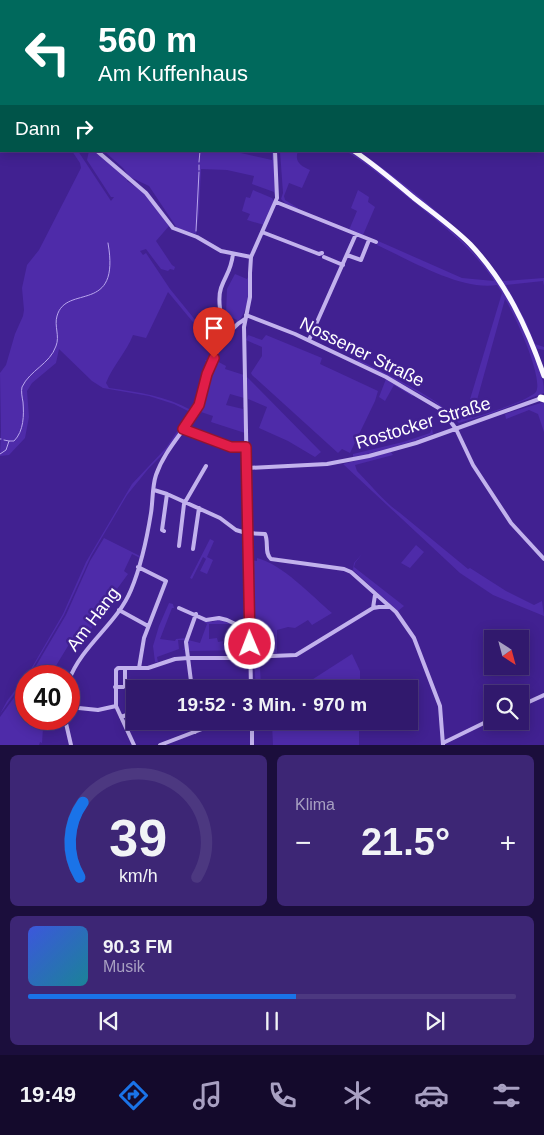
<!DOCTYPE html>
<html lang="de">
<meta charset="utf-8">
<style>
:root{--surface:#31196d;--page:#3d2675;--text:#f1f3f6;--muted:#a8a0c2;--line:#4c3880;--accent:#1a73e8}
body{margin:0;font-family:Arial,sans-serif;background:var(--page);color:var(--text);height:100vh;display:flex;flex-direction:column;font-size:19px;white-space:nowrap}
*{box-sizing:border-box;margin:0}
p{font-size:16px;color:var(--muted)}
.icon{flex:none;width:28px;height:28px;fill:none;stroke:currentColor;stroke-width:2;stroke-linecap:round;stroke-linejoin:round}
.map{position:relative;height:745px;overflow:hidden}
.sheet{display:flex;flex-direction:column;gap:10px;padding:10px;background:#1b0e3c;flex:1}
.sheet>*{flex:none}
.banner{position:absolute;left:0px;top:0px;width:545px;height:152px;box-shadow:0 2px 12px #0003,0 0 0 1px var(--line);background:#00695c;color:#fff;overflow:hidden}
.needle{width:32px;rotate:144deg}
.tools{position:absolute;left:484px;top:630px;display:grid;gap:10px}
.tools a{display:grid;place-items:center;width:45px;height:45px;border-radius:0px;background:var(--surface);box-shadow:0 2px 12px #0003,0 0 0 1px var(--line);font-size:25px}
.speed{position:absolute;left:15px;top:665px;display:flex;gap:10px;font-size:25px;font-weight:700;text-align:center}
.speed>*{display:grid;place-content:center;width:65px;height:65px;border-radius:50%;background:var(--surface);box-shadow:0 2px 12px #0003,0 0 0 1px var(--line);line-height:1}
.speed .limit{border:8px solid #d22;background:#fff;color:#111}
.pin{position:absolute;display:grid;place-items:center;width:42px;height:42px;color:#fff;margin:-51px -21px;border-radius:50% 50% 50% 0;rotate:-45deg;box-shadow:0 0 5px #0007}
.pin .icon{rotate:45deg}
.me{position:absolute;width:55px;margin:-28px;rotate:359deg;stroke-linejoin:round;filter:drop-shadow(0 0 4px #0008)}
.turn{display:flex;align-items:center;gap:18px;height:105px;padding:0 15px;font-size:22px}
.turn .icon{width:65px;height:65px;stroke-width:2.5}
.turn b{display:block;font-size:35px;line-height:42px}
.then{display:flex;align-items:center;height:48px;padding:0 15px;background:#0003;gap:10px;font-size:19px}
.big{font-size:38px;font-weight:600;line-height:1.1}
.sheet .card{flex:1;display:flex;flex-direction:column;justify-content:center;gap:8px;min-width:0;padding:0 18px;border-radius:8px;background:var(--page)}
.sheet .dial{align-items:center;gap:0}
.dial svg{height:130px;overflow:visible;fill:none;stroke:var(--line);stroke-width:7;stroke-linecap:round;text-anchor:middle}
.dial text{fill:var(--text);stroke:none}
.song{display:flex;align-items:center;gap:15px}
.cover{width:60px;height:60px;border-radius:8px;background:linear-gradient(135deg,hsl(230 70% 55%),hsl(190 70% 35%))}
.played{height:5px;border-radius:2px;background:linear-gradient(90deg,var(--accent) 55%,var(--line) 55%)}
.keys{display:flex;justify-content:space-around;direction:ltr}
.heat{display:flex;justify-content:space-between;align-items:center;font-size:28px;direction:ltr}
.sheet .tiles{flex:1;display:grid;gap:10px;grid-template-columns:1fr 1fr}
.card:last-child{grid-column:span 2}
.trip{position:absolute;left:126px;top:680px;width:292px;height:50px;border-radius:0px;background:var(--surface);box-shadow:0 2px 12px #0003,0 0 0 1px var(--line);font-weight:600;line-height:50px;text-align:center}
.tab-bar{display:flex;height:80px;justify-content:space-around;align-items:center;background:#140a2c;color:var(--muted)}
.tab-bar .icon{width:35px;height:35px}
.tab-bar .on{color:var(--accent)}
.tab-bar b{font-size:22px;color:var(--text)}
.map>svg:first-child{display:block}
.green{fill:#4e2ba9;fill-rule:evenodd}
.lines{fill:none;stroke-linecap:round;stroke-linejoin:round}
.stream{stroke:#b9a6ee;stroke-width:1}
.minor{stroke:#c2b2ed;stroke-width:4}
.major{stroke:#faf8ff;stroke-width:5}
.highway{stroke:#fff;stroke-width:7}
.route-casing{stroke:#92132f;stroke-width:12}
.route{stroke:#e11d48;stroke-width:9}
.labels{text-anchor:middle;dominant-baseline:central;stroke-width:5;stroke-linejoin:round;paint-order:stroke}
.street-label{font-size:18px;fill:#fff;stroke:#412191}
</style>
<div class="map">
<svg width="544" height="745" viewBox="0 0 544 745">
<rect width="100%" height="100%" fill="#412191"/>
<path class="green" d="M 105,0 L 243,0 L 106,1 Z
M 72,151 L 78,151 L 111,201 L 114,197 L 111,197 L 87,160 L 89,151 L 96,151 L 126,179 L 129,176 L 123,168 L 104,151 L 232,151 L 272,160 L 272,151 L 274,151 L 275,192 L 274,195 L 274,192 L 252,184 L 254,176 L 227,170 L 201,169 L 199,213 L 196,234 L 177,228 L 149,186 L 130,177 L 127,181 L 145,193 L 169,226 L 156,241 L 172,265 L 175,267 L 174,270 L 170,269 L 168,271 L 161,269 L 146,249 L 140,251 L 143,255 L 146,253 L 170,289 L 218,348 L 217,350 L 209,347 L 207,339 L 168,292 L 146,338 L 133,335 C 126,353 113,365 106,383 L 109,388 C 138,392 166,396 191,410 L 197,403 L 208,365 L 205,360 L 211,362 L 199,401 L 194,412 L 191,411 L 193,413 L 167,450 L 149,468 L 127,495 L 91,556 L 64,615 L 31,671 L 0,714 L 7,701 L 31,669 L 63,614 L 86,562 L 132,484 L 166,448 L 190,412 L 174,404 L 149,396 L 103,388 L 92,381 L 59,349 L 56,363 L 32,383 L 27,391 L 29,417 L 25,438 L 9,455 L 0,456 L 1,432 L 0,373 L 6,365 L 15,334 L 23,316 L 24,310 L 22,288 L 27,265 L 39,250 L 81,168 L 80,163 Z
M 280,151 L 298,151 C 294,162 301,166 310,170 L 302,188 L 289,183 L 284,196 L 285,200 L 298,208 L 298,209 L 287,205 L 281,199 L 283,193 Z
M 346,151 L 351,151 L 359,157 C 417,202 481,244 516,311 C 521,321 525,332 529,342 C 536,359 544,375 544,393 L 492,413 L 459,423 L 435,402 L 386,375 L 357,361 L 363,349 L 359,360 C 386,373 411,386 435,401 C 442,406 455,419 460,419 L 468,406 L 502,293 L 497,285 C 461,291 410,260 377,245 L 378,241 L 385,244 L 462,278 L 494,281 C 473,248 441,224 411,200 C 390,183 369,165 346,151 ZM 505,299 C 514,313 544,378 536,392 C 527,401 486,414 472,418 Z
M 356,151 L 359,151 C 411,188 464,230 503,281 L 544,278 L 544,286 L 543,281 L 506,285 L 526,322 L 535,344 L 544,347 L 544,350 L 535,348 L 528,330 L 477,250 Z
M 253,190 L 272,198 L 274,201 L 264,225 L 247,220 L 250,214 L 242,211 L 246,197 L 250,198 Z
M 358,190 L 369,197 L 368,202 L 375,207 L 363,235 L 349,230 L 357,211 L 351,208 Z
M 235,274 L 247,279 L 248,277 C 251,294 247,314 235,325 L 237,320 L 226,315 L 227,289 Z
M 248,335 L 262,340 L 266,335 L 322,358 L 320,364 L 378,391 L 375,401 L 350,453 L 342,449 L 338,453 L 252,375 L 251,373 L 262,356 L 262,347 L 246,340 Z
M 215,360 L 226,366 L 225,369 L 244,375 L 244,407 L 243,407 L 244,398 L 230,394 L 226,405 L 243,409 L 245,433 L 211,422 L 213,416 L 198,411 L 199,407 L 203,408 L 205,403 L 201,402 L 205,391 L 207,388 L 205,388 L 208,374 Z
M 247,377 L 321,452 L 315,457 L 288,441 L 259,428 L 267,407 L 248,399 Z
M 386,379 L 414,395 L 412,396 L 394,385 L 385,401 L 379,397 Z
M 544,402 L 544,432 L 538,414 L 529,410 L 506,419 L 505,414 Z
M 432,428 L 433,434 C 407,444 381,451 353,457 L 353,454 L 403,442 L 430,433 Z
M 391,452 L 393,455 L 355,465 L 357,471 C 371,485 384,502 400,513 L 468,569 L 470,568 L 506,591 L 534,605 L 542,601 L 544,616 L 493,595 L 460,573 L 343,464 Z
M 104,538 L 140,556 L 140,558 L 132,554 L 124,571 L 128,574 L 117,589 L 120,591 L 91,629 L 87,626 L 83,628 L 73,642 L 71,641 L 54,669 L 52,676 L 30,676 L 66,615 L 90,561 Z
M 210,539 L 214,541 L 207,557 L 213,560 L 207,574 L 200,571 L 206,559 L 203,557 L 192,579 L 190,578 Z
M 416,545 L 424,552 L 410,568 L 401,563 Z
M 362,554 L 355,563 L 354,567 L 404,606 L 398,611 L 353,570 L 354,563 Z
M 257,558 C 282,564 312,596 332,613 L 312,625 L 308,620 L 295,628 L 288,627 L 277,630 L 277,653 L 255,655 L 253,623 L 253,653 L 252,653 L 250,560 L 257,561 Z
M 169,603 L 173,604 L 174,608 L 172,608 L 160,639 L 175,641 L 176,639 L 186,638 L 185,650 L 183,650 L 184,648 L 184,640 L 178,640 L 179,649 L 157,657 L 158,662 L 155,662 L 153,646 L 159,626 Z
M 196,616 L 212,622 L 218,620 L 218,619 L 233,624 L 209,624 L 209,639 L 217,638 L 218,642 L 223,641 L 223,644 L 245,642 L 245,630 L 247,630 L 247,650 L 188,651 L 188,640 L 200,643 L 207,624 Z
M 352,654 L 360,671 L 360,689 L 303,689 L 310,681 Z
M 254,660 L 268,660 L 262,662 L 262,666 L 260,666 L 261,689 L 256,689 Z
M 26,681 L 26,719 L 44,719 L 42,728 L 43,728 L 42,743 L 40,742 L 39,745 L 0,745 L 0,717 Z
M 275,721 L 359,721 L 359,745 L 273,745 L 272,724 Z"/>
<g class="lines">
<path class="stream" d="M 135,0 L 136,1
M 193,1 L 193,0
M 199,162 L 200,151
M 199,170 L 199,165
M 196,231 L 199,172
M 0,439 L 1,439
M 4,440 L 9,441
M 0,454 L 6,450 L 9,441 L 14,441 C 24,431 24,415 23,402 C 22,397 21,391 22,387 C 30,370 50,364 56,346 C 60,336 54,326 57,316 C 66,283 121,316 108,243"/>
<path class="minor" d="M 16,0 L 17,1
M 7,1 L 7,0
M 0,23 L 1,20
M 97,151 L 146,193 L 173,228 L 197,237 L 221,251 L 251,257
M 276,202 L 376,242
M 262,232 L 319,254 L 322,253
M 347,255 L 361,260 L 369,240
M 324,257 L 343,265
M 246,315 L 295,334 L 386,377 L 442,410 L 456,429 L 473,465 L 511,523 L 544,559
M 233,328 L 222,320 C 220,311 218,297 221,288 C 226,274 231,271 233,254
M 309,340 L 356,234
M 183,429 L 231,447 L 246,447
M 247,468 L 327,464 L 369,456 L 416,443 L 542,398
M 154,490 L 167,494 L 220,518 L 236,530 L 246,533 L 265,534 C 269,542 264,553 271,559 L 344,569 L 351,572 L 396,612 L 414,638 L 440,706 L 443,745
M 164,531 L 162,530 L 167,494
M 179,546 L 184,504 L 206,466
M 193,549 L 199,508
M 138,567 L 166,581 L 144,638 L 139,668
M 179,608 L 206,620 L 219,618 L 227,620 L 250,631
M 373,608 L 375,595
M 119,610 L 148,626
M 69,680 C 82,645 117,624 131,590 C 141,566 147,538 151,513 C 153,501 152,487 156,475 C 165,449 185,431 198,407 C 202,398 203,388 206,378 C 211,359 227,329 245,319
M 115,687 L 123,687 L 125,685 L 125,668
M 192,689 L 186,642 L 196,614
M 251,689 L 244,327 L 250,297 L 250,273 L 251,257 L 277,198 L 275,151
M 520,706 L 544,695
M 69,707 L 98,710 L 116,706
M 121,717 L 135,712
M 65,719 L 71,745
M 192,721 L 195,732
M 252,721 L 252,745
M 443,743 L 492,719
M 134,745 L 116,706 L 116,670 L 118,668 L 148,668 L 175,659 L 188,658 L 223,658 L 296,655 L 373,608 L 379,607 L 389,607
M 160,745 L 223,721"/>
<path class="major" d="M 268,0 L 268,1
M 354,151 C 375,165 395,182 414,198 C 433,213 453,227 470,244 C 506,282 527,327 544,376"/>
<path class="highway" d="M 541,398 L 544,399"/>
</g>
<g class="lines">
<defs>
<path id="route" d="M 214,358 L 207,374 L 199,405 L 183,429 L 231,447 L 246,447 L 250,644"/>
</defs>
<use href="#route" class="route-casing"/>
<use href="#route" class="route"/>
</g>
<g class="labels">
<g class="street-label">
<text transform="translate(362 352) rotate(26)">Nossener Straße</text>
<text transform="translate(423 423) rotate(-17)">Rostocker Straße</text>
<text transform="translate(93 619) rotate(-53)">Am Hang</text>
</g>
</g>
</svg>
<div class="tools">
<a><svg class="needle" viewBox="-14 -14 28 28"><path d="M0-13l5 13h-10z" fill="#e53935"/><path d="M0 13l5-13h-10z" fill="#a8a0c2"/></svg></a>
<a><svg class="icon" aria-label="search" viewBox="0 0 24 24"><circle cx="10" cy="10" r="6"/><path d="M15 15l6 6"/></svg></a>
</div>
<div class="speed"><div class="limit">40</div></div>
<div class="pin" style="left:214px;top:358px;background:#d93025"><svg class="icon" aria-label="arrive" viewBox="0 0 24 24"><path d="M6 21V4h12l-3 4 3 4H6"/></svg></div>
<svg class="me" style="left:250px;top:644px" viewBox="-20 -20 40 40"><circle r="17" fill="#e11d48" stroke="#fff" stroke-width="3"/><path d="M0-11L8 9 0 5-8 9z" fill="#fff"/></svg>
<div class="trip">19:52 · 3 Min. · 970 m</div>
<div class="banner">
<div class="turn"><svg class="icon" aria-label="left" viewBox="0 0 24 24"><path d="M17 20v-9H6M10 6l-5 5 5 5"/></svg><div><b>560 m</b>Am Kuffenhaus</div></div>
<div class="then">Dann<svg class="icon" aria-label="right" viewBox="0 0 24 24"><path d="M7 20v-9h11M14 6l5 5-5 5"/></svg></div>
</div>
</div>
<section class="sheet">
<div class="tiles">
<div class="card dial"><svg viewBox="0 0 100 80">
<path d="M14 69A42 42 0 1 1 86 69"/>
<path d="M14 69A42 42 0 0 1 16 23" stroke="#1a73e8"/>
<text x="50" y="56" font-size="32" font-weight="700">39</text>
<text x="50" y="72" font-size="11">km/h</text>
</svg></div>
<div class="card"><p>Klima</p>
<div class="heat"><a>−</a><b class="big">21.5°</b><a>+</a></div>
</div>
<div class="card">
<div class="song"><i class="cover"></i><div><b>90.3 FM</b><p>Musik</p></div></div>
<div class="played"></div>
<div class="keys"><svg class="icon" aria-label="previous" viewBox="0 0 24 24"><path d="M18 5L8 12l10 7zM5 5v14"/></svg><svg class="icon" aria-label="pause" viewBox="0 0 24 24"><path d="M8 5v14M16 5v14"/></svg><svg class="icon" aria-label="next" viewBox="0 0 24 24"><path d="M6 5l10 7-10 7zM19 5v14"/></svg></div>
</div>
</div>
</section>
<nav class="tab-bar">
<b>19:49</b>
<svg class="icon on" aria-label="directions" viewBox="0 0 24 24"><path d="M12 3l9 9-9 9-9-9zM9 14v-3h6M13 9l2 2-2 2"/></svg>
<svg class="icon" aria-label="music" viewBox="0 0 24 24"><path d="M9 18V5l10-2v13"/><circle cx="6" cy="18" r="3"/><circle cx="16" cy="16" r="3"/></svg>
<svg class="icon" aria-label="phone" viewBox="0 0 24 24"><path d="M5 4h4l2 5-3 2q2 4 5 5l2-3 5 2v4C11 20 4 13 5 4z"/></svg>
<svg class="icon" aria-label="climate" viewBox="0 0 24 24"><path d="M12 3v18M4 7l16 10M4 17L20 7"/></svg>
<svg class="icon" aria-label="car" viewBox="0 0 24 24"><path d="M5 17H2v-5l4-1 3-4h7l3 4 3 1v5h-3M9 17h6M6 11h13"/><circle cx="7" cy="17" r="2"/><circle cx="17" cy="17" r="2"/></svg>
<svg class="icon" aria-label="filters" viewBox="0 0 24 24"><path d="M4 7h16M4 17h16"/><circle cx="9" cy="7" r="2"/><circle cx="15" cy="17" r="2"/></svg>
</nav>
